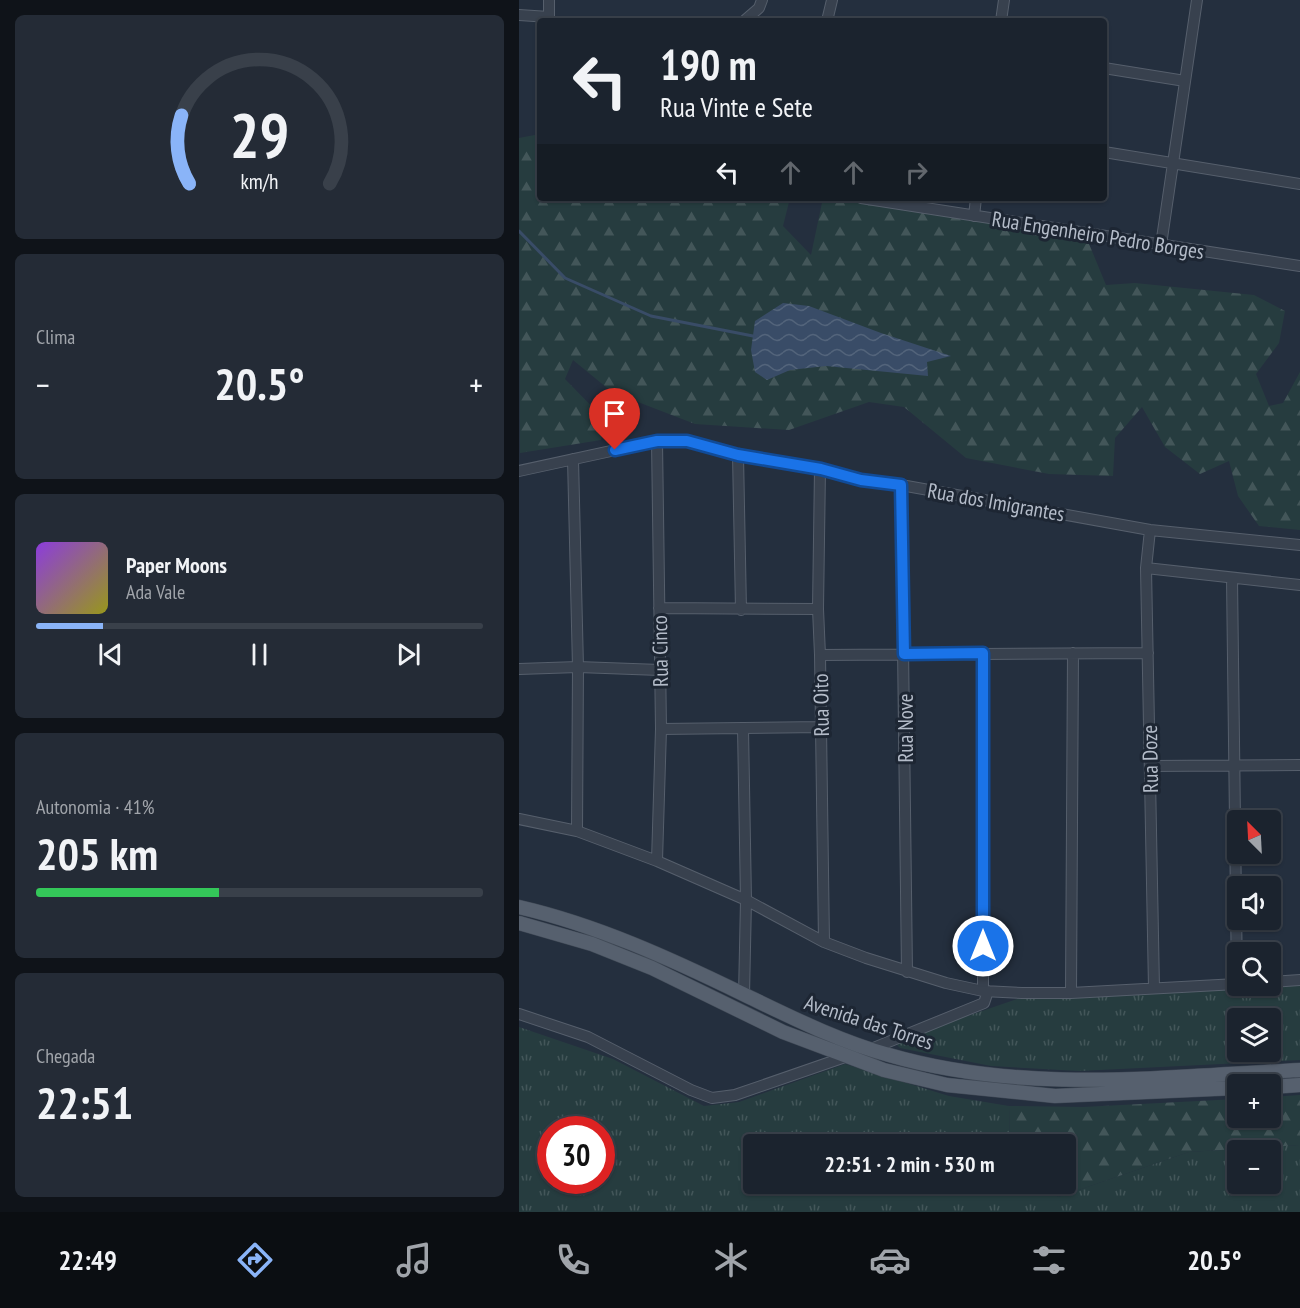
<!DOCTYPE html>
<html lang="pt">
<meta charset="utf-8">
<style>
:root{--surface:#1b232e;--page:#242b36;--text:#f1f3f6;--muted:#a0a4aa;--line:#39404a;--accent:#8ab4f8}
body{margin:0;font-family:"PT Sans Narrow",sans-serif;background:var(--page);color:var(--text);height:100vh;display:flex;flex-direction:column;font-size:22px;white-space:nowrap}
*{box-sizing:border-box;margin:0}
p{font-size:20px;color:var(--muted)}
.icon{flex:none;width:33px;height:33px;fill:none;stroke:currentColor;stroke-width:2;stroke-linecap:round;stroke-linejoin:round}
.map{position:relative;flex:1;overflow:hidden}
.side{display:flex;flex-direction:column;gap:15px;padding:15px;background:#0f1319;width:519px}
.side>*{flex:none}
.hud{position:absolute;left:18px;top:18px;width:570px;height:183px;border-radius:6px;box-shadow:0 2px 4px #0004,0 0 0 2px var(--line);background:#1b232e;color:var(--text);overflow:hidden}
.needle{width:39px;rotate:336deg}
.tools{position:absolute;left:708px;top:810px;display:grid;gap:12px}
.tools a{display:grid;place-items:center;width:54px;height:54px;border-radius:6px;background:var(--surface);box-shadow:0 2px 4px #0004,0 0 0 2px var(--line);font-size:30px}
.speed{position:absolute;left:18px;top:1116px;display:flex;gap:12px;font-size:30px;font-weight:700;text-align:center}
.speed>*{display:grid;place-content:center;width:78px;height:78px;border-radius:50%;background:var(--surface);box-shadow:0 2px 4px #0004,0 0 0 2px var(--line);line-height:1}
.speed .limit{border:9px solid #d22;background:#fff;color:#111}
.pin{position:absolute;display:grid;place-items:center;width:51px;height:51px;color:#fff;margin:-62px -26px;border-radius:50% 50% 50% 0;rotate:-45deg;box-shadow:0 0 6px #0007}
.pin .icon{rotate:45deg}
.me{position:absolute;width:66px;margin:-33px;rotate:0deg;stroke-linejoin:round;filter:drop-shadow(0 0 4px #0008)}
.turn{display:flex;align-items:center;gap:21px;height:126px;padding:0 24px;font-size:27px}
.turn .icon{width:78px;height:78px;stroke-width:2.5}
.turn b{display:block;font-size:42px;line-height:51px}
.lanes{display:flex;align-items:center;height:57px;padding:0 24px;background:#0003;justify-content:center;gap:30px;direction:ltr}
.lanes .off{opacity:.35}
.big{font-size:45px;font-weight:700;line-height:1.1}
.side .card{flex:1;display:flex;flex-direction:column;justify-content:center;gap:9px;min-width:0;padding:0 21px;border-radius:9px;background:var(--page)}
.side .dial{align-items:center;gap:0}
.dial svg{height:156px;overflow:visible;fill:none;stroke:var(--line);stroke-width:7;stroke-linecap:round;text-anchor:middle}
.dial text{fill:var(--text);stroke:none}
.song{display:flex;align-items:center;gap:18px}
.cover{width:72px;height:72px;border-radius:9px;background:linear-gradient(135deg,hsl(270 70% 55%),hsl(60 70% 35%))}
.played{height:6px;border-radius:3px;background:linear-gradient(90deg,var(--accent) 15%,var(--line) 15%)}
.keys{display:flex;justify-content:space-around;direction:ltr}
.heat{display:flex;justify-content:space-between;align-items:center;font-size:33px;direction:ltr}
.charge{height:9px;border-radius:4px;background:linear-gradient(90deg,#34c759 41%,var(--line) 0)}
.trip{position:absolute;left:224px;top:1134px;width:333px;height:60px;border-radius:6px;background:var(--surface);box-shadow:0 2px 4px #0004,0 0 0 2px var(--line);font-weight:700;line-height:60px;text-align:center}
.tabs{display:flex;height:96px;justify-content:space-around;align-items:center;background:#0b0e12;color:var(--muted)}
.tabs .icon{width:42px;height:42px}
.tabs .on{color:var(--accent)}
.tabs b{font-size:27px;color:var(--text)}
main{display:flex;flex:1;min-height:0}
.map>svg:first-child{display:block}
.grass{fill:url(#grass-tufts);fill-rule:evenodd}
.forest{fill:url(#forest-firs)}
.water{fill:url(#water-waves)}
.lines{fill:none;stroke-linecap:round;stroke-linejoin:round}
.stream{stroke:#394c67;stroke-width:3}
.minor-casing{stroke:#565f6c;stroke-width:12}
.major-casing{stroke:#414a57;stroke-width:15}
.minor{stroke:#38414e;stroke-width:10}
.major{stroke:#56606e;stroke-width:14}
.route-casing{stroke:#114b97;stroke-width:15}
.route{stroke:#1a73e8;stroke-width:10}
.labels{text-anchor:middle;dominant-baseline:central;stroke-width:6;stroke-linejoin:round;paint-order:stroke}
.street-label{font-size:21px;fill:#b4bcc9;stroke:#1d2633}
</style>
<main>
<section class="side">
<div class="card dial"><svg viewBox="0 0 100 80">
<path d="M14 69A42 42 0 1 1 86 69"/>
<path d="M14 69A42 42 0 0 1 10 34" stroke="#8ab4f8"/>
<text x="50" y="56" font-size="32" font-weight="700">29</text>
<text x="50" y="72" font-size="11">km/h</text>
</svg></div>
<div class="card"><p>Clima</p>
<div class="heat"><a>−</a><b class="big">20.5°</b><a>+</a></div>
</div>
<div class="card">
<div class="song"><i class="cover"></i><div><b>Paper Moons</b><p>Ada Vale</p></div></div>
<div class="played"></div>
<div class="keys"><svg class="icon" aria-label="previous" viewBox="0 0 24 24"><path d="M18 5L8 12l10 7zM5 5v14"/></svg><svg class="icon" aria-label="pause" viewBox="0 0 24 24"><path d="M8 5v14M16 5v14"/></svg><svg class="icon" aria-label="next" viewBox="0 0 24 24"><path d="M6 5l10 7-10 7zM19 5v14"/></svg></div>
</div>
<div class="card"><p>Autonomia · 41%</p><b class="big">205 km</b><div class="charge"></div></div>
<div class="card"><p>Chegada</p><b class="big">22:51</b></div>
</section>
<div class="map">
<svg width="781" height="1212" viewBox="0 0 781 1212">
<defs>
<pattern id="grass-tufts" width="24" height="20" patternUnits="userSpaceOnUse" patternTransform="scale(1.5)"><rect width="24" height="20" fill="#263c3f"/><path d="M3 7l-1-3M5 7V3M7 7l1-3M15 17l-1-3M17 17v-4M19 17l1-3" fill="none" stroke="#435659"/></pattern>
<pattern id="forest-firs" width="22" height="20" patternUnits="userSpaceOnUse" patternTransform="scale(1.5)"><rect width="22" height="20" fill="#263c3f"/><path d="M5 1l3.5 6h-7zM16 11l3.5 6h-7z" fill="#435659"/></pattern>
<pattern id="water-waves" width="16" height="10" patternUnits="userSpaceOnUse" patternTransform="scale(1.5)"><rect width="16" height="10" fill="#394c67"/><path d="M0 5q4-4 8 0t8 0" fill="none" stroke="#53647b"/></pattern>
</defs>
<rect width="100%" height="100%" fill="#242f3e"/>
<path class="grass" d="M 781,985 L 781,1060 L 560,1071 L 472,1066 L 381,1048 L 378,1045 L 382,1039 L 498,999 ZM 718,1018 L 752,1018 L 752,1052 L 718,1052 Z
M 0,1027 L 94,1059 L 185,1106 L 220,1102 L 326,1064 L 430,1096 L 490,1106 L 491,1144 L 234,1144 L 234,1184 L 529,1184 L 539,1197 L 670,1152 L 781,1145 L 781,1212 L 0,1212 ZM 32,1130 L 82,1130 L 82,1180 L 32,1180 ZM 718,1150 L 752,1150 L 752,1184 L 718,1184 Z"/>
<path class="forest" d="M 21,134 L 21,198 L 271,198 L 264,226 L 292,255 L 304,198 L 316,198 L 568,239 L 587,285 L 616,283 L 735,295 L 766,311 L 760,343 L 737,374 L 750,406 L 764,403 L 781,372 L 781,530 L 740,526 L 719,496 L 710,461 L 681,474 L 646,447 L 623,407 L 596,438 L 594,476 L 530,474 L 447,458 L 385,407 L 350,402 L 270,430 L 176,424 L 93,392 L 54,360 L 46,379 L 86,420 L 82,440 L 1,453 L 0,138 Z
M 781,1095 L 781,1145 L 670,1152 L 539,1197 L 529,1184 L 546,1184 L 546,1144 L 491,1144 L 490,1106 L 564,1107 L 718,1099 L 718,1118 L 752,1118 L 752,1097 Z"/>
<path class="water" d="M 264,303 L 290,306 L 362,333 L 432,356 L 408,362 L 409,376 L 307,366 L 271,370 L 248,380 L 236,372 L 232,350 L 236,321 Z"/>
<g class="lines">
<path class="stream" d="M 0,231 L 46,278 L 132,316 L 234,336"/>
<defs>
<path id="minor" d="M 0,15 L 30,17 L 30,0
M 225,21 L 240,8 L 243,0
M 308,21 L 313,0
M 482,21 L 485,0
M 585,68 L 666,81
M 585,152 L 781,184
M 342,198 L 781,266
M 455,216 L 457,198
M 642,245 L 678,0
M 138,441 L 142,729 L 138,861
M 219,455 L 222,610
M 54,459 L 59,667 L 58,831
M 301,469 L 299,609 L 301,655 L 305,942
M 0,471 L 138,441 L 168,441 L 219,455 L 301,469 L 342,480 L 382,485 L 631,530 L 781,545
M 382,485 L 388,972
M 631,530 L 627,568 L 635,988
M 627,568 L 781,585
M 713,578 L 718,984
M 140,608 L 299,609
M 464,653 L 464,991
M 301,655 L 629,653
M 0,669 L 59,667 L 141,670
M 224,728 L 227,900 L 225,995
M 142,729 L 302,727
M 631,766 L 781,765
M 0,819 L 58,831 L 138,861 L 227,900 L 305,942 L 347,958 L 427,983 L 464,991 L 503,993 L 552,993 L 718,984
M 752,982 L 781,980
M 552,993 L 554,653
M 0,1014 L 69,1037 L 172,1090 L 193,1098 L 216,1095 L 326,1057
M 352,1049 L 465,1003 L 469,991"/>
<path id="major" d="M 0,907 C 78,925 152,959 224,994 C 272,1017 319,1041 370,1055 C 504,1094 644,1077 781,1070
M 0,923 L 73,944 L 133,968 L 264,1032 L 365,1070 L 428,1085 L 536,1096 L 718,1088
M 752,1087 L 781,1085"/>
</defs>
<use href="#minor" class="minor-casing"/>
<use href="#major" class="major-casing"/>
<use href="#minor" class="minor"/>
<use href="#major" class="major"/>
</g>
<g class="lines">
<defs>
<path id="route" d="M 96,450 L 138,441 L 168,441 L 219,455 L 302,469 L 342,480 L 382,485 L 385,654 L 464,653 L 464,946"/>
</defs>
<use href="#route" class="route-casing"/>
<use href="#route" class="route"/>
</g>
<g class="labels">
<g class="street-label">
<text transform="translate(579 235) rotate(9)">Rua Engenheiro Pedro Borges</text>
<text transform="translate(477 502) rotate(10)">Rua dos Imigrantes</text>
<text transform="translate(141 651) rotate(-91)">Rua Cinco</text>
<text transform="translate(302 705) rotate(-91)">Rua Oito</text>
<text transform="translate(386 728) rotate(-90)">Rua Nove</text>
<text transform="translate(631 759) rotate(-91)">Rua Doze</text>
<text transform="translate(350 1022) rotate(18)">Avenida das Torres</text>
</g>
</g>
</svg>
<div class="tools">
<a><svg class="needle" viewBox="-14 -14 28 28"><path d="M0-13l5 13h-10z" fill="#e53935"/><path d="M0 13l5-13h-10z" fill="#a0a4aa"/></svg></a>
<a><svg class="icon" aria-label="sound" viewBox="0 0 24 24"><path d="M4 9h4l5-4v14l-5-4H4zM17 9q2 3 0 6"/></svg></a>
<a><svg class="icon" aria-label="search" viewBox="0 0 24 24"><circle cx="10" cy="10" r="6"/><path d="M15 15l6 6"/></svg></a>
<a><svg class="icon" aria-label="layers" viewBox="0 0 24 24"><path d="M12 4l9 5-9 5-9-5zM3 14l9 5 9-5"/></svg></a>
<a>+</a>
<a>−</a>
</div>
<div class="speed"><div class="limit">30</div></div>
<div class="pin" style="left:96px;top:450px;background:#d93025"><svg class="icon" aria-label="arrive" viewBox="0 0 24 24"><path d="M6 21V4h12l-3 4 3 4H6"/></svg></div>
<svg class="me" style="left:464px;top:946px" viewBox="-20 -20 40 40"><circle r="17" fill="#1a73e8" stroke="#fff" stroke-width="3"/><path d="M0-11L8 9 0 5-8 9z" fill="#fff"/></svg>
<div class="trip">22:51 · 2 min · 530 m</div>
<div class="hud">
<div class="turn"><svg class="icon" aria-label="left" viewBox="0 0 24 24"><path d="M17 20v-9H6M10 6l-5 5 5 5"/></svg><div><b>190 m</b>Rua Vinte e Sete</div></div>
<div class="lanes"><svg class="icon" aria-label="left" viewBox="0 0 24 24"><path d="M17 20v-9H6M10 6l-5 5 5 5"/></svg><svg class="icon off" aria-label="ahead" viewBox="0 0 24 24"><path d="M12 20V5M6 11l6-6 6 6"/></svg><svg class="icon off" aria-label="ahead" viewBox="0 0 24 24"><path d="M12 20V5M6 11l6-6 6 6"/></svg><svg class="icon off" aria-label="right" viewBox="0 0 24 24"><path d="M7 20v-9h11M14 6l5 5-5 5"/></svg></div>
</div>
</div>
</main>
<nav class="tabs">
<b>22:49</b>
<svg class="icon on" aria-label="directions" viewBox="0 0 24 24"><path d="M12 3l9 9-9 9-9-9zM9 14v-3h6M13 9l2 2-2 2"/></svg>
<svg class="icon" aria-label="music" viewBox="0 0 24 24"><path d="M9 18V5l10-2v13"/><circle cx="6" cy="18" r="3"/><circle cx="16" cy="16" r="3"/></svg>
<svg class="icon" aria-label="phone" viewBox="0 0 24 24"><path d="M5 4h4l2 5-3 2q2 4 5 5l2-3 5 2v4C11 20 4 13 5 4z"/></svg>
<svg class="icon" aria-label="climate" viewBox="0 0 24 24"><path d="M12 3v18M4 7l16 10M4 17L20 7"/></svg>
<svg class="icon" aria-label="car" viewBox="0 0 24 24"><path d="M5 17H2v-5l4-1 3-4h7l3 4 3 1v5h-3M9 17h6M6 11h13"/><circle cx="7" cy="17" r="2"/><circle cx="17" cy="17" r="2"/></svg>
<svg class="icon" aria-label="filters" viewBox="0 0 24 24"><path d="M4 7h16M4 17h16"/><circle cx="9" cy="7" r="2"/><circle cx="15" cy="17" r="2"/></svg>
<b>20.5°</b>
</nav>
